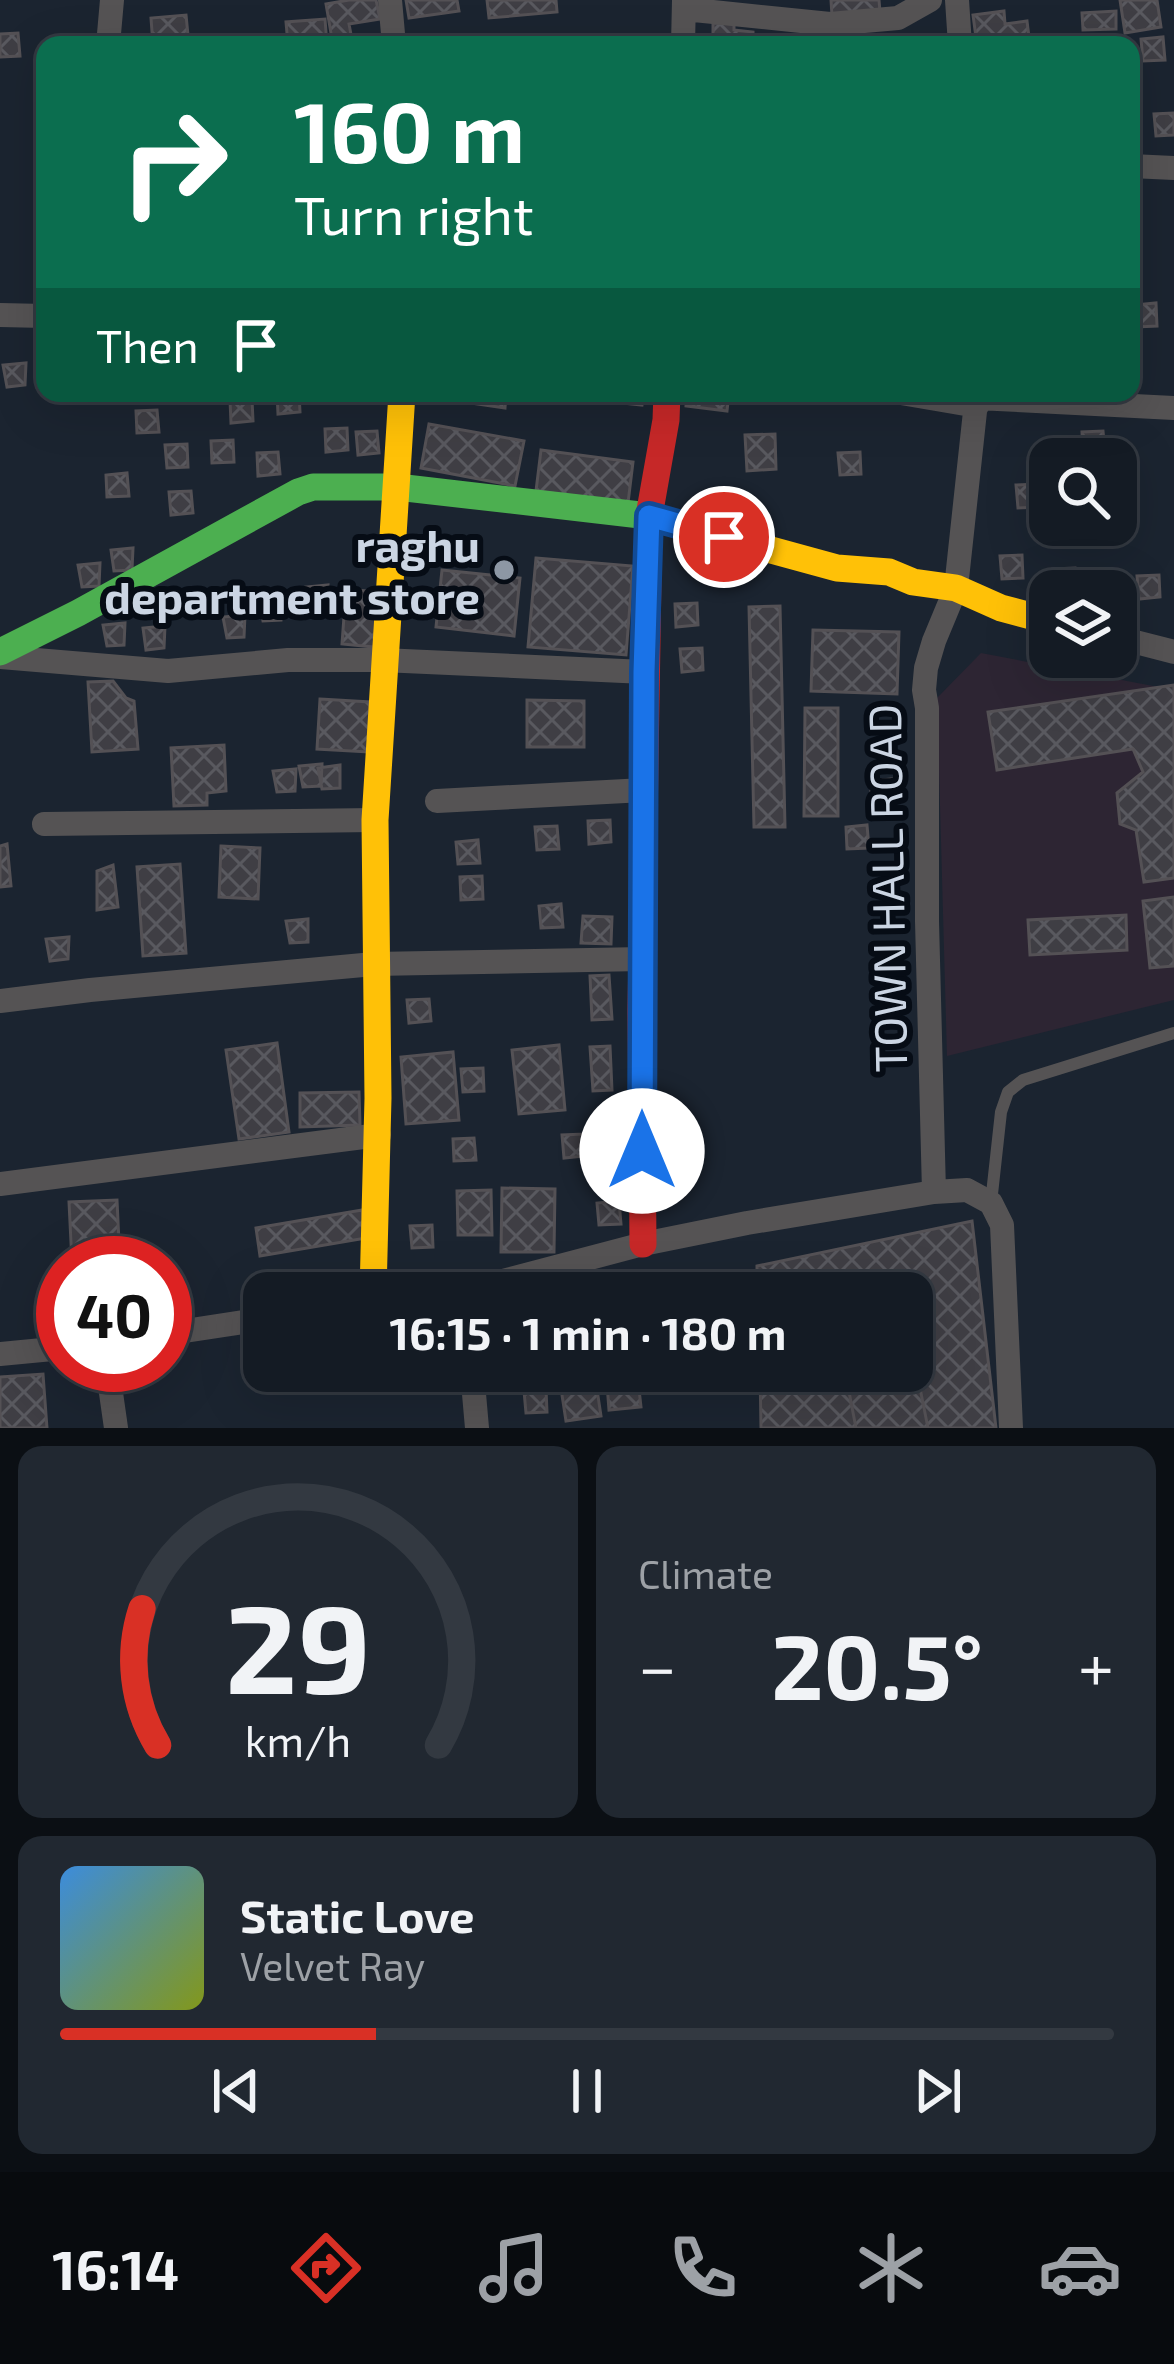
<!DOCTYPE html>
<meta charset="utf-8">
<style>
:root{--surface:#141b24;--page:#212831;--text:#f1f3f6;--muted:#9da1a6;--line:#333941;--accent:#d93025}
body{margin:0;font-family:"Exo 2",sans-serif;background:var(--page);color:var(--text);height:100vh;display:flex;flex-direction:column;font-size:45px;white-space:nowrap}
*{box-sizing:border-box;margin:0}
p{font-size:39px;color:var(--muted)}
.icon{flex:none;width:66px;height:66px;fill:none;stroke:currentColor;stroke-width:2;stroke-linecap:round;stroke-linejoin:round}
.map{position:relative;height:1428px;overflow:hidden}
.sheet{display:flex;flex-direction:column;gap:18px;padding:18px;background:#0b0f14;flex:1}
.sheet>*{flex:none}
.banner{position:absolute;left:36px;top:36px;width:1104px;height:366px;border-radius:24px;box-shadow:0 12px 48px #0002,0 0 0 3px var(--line);background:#0b6e4f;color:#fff;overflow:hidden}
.buttons{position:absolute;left:1029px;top:438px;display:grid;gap:24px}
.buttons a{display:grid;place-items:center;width:108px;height:108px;border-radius:24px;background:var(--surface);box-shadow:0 12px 48px #0002,0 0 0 3px var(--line);font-size:60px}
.speed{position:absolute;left:36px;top:1236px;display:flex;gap:24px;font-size:60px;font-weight:700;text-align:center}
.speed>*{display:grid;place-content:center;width:156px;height:156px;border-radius:50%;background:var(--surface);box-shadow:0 12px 48px #0002,0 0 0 3px var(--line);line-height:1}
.speed .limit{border:18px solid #d22;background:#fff;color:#111}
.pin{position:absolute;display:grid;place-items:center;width:102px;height:102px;color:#fff;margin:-51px;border:6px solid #fff;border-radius:50%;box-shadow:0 3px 12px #0007}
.me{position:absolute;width:132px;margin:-66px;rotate:0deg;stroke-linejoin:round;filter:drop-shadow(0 0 9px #0008)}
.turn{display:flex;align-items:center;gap:42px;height:252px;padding:0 60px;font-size:54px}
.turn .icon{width:156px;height:156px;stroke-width:2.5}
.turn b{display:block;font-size:84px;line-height:102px}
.then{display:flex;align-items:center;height:114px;padding:0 60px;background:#0003;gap:24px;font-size:45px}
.big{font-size:90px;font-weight:700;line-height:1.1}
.sheet .card{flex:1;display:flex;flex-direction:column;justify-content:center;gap:18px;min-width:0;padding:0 42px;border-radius:24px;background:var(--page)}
.sheet .dial{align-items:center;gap:0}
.dial svg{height:312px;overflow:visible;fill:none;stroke:var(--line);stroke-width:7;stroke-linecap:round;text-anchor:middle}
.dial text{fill:var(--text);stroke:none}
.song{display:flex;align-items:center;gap:36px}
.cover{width:144px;height:144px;border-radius:18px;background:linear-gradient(135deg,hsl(210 70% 55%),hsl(70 70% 35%))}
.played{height:12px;border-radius:6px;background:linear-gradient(90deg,var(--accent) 30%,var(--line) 30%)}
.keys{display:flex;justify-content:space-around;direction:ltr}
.heat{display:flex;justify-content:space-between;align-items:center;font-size:66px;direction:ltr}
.sheet .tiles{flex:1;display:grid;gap:18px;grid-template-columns:1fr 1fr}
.card:last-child{grid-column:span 2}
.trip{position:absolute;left:243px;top:1272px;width:690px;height:120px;border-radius:24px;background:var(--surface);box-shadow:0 12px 48px #0002,0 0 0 3px var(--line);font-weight:700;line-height:120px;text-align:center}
.menu{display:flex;height:192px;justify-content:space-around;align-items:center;background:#080b0e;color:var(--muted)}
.menu .icon{width:84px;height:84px}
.menu .active{color:var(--accent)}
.menu b{font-size:54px;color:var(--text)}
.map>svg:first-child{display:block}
.education{fill:#2d2533}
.building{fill:url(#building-cross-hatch);stroke:#545155;stroke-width:3}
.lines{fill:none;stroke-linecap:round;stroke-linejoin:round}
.lane{stroke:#555354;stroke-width:12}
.street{stroke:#555354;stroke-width:24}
.fast{stroke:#4caf50;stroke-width:27}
.slow{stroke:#ffc107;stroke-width:27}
.jam{stroke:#c62828;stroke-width:27}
.route-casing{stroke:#114b97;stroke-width:30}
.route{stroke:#1a73e8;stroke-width:21}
.poi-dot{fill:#8d97a4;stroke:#060c15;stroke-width:4.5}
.labels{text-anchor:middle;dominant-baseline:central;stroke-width:12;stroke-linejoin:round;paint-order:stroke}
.poi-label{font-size:45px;font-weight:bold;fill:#cbd5e3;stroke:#060c15;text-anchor:end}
.street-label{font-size:45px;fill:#cbd5e3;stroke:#060c15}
</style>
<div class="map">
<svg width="1174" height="1428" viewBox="0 0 1174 1428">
<defs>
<pattern id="building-cross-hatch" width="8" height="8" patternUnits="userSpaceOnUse" patternTransform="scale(3)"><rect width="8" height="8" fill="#3f3e44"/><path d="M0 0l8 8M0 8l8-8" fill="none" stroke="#59595f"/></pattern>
</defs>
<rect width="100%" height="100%" fill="#1b2430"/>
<path class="education" d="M 981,653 L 1174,690 L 1174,1000 L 947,1056 L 937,698 Z"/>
<path class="building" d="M 349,0 L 376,0 L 380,19 L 349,24 L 353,45 L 333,45 L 326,4 Z
M 406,0 L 457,0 L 459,11 L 409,18 Z
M 487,0 L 556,0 L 557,12 L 489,18 Z
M 831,0 L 879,0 L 880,12 L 832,16 Z
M 1120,0 L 1157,0 L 1161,27 L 1125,33 Z
M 1004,11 L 1005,24 L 1027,21 L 1030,45 L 977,45 L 973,15 Z
M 1116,11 L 1116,29 L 1083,30 L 1082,13 Z
M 186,15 L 189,45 L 153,45 L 151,18 Z
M 325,19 L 327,45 L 288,45 L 286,22 Z
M 713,23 L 734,24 L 734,30 L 753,32 L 753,45 L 713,45 Z
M 18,33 L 20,56 L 0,57 L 0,34 Z
M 1163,37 L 1165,60 L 1143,61 L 1141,39 Z
M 1174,113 L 1174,135 L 1156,136 L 1154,114 Z
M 1156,303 L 1157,326 L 1136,327 L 1134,305 Z
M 26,363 L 25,385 L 7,387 L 3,365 Z
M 277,393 L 299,393 L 300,412 L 278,414 Z
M 466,393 L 506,393 L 505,408 L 464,402 Z
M 529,393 L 644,393 L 642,405 Z
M 687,393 L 729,393 L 727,411 L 686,406 Z
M 252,399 L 253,421 L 231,423 L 230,400 Z
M 157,410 L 159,432 L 137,433 L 136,411 Z
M 429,424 L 524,441 L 515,486 L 421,468 Z
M 347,428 L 348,450 L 326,452 L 325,429 Z
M 377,431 L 379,453 L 358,455 L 356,432 Z
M 1103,431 L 1105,453 L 1083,455 L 1082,432 Z
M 775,434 L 776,469 L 747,471 L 745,435 Z
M 233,440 L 234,462 L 212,463 L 211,441 Z
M 187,444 L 188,467 L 167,468 L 165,445 Z
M 541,450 L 633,462 L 628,503 L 536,491 Z
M 278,452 L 280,474 L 258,476 L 257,453 Z
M 860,452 L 861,474 L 840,475 L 838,453 Z
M 127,473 L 129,496 L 107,497 L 106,475 Z
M 1038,484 L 1040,507 L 1018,508 L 1016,485 Z
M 191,491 L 193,513 L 171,515 L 169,492 Z
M 133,548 L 132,570 L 114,571 L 111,550 Z
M 1022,555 L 1023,578 L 1002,579 L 1000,556 Z
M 536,558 L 633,566 L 626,655 L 528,647 Z
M 100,563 L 99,586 L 82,587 L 78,565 Z
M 1075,568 L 1076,591 L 1055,591 L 1053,569 Z
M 442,570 L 520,578 L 514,636 L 436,627 Z
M 1159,575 L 1160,597 L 1139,599 L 1137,576 Z
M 328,585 L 327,607 L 310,609 L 306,587 Z
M 346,589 L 378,592 L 374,647 L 342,644 Z
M 282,598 L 281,620 L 263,621 L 259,600 Z
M 697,603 L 698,625 L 676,627 L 675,604 Z
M 780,606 L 785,827 L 754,827 L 749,607 Z
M 245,615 L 244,637 L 227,638 L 223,617 Z
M 125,623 L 124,645 L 107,646 L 103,625 Z
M 165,626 L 164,648 L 146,650 L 143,628 Z
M 813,630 L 899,632 L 897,694 L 811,691 Z
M 702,648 L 703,670 L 682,672 L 680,649 Z
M 113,681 L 126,698 L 134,701 L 138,749 L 92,752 L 88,682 Z
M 1174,685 L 1174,878 L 1144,882 L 1136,830 L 1120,824 L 1117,793 L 1143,772 L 1133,749 L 997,770 L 988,712 Z
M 320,699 L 370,702 L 368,752 L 317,749 Z
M 527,700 L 584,701 L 584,747 L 527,747 Z
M 805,708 L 838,708 L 838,816 L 804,816 Z
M 224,745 L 226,791 L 207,793 L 207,805 L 174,806 L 171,748 Z
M 322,764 L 321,786 L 303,787 L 299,766 Z
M 340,765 L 340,788 L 322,789 L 318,768 Z
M 296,769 L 295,791 L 277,792 L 273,771 Z
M 892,779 L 893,802 L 872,803 L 870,781 Z
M 610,820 L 611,842 L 589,844 L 588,821 Z
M 867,825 L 869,848 L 847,849 L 846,827 Z
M 557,826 L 559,849 L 537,850 L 535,827 Z
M 478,840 L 480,863 L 458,864 L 456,842 Z
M 7,844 L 11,886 L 0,887 L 0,846 Z
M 221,846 L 260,848 L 258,899 L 219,897 Z
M 180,864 L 186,953 L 143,956 L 137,867 Z
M 113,865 L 118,907 L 97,910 L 97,871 Z
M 482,876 L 483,899 L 461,900 L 460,877 Z
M 1174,897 L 1174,966 L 1150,968 L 1143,901 Z
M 561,904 L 563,927 L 541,928 L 539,906 Z
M 1126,915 L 1127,950 L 1030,955 L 1028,920 Z
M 583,916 L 612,917 L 611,944 L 581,943 Z
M 308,919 L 308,942 L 290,943 L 286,921 Z
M 69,937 L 68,959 L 50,961 L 46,939 Z
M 609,975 L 612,1019 L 592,1020 L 590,976 Z
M 429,999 L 431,1021 L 409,1023 L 407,1000 Z
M 277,1043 L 289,1132 L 239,1139 L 226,1050 Z
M 559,1045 L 565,1110 L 519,1114 L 512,1050 Z
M 610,1046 L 612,1090 L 593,1091 L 590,1047 Z
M 453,1052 L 459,1120 L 406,1124 L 401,1057 Z
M 483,1068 L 484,1091 L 463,1092 L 461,1069 Z
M 359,1092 L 360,1125 L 300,1127 L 300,1093 Z
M 612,1131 L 613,1154 L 592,1155 L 590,1132 Z
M 584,1134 L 585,1156 L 564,1158 L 562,1135 Z
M 474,1138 L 476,1160 L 454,1161 L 453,1139 Z
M 502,1188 L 555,1189 L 554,1252 L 501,1252 Z
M 491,1190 L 492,1235 L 458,1235 L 457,1191 Z
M 117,1200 L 120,1263 L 72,1263 L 69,1202 Z
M 619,1201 L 621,1224 L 599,1225 L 597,1203 Z
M 362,1210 L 366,1238 L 260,1256 L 256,1228 Z
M 972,1221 L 996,1428 L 761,1428 L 760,1371 L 912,1371 L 912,1293 L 757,1293 L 757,1266 Z
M 432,1225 L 433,1247 L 412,1248 L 410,1226 Z
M 912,1348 L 928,1428 L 856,1428 L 845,1371 L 912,1371 Z
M 606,1371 L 637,1371 L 641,1407 L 609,1410 Z
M 43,1374 L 47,1428 L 0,1428 L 0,1377 Z
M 595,1376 L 601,1416 L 566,1421 L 560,1382 Z
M 546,1389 L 547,1412 L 526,1413 L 524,1391 Z"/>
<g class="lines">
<path class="lane" d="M 991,1203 L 1001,1112 L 1008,1092 L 1023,1080 L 1174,1033"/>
<path class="street" d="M 390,0 L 394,45
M 957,0 L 960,45
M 684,9 L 830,24 L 898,18 L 930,0
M 108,45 L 112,0
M 683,45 L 684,0
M 1131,166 L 1174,168
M 0,315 L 45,316
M 901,393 L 977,406
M 977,398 L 1174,408
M 1116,637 L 1174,652
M 0,657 L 168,671 L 288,660 L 382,660 L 645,672
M 437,801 L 644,790
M 44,824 L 375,820
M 0,1001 L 90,990 L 374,964 L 643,959
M 0,1184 L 379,1135
M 934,1192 L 927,921 L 927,708 L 924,690 L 926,668 L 934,641 L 956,588 L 977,393
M 448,1293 L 465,1291 L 643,1244 L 747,1223 L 934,1192 L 967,1190 L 991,1203 L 1002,1225 L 1011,1428
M 165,1334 L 264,1319
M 0,1354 L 63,1348
M 107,1365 L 116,1428
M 472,1371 L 477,1428"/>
<path class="fast" d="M 0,652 L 78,613 L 298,492 L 313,487 L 397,487 L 649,516 L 742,542"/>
<path class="slow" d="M 742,542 L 837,568 L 889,572 L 913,582 L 956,588 L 1001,608 L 1050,621
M 373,1293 L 378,1098 L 375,820 L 402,393"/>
<path class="jam" d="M 643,1244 L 641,1011 L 649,516 L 666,420 L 667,393"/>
</g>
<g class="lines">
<defs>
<path id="route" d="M 642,1151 L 644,672 L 649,516 L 724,537"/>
</defs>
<use href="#route" class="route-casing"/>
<use href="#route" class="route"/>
</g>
<circle class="poi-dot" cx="504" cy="570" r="12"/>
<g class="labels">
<g class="poi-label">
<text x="480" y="544">raghu<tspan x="480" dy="52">department store</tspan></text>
</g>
<g class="street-label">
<text transform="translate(886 888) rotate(-91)">TOWN HALL ROAD</text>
</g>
</g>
</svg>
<div class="buttons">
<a><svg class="icon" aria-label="search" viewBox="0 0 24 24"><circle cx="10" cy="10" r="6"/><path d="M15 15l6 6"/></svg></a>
<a><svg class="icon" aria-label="layers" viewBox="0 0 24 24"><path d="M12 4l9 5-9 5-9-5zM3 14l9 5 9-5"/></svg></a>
</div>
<div class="speed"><div class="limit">40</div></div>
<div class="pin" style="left:724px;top:537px;background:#d93025"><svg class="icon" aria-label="arrive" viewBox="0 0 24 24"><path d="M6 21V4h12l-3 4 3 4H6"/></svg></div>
<svg class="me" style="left:642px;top:1151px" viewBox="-20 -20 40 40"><circle r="19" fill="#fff"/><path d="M0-13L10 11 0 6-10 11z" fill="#1a73e8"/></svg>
<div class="trip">16:15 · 1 min · 180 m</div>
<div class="banner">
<div class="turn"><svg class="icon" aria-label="right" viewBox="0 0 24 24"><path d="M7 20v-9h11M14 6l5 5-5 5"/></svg><div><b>160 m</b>Turn right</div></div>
<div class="then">Then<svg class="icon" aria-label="arrive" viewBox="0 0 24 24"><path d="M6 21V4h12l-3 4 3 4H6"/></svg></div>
</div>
</div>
<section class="sheet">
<div class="tiles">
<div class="card dial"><svg viewBox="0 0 100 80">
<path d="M14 69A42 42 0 1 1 86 69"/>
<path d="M14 69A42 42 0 0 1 10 34" stroke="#d93025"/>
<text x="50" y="56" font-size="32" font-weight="700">29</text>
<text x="50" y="72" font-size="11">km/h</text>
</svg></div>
<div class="card"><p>Climate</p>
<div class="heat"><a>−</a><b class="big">20.5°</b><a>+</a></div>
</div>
<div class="card">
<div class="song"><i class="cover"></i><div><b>Static Love</b><p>Velvet Ray</p></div></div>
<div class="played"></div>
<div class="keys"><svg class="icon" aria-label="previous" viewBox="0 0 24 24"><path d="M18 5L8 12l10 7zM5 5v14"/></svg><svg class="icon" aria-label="pause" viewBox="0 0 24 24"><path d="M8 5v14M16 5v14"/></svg><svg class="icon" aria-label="next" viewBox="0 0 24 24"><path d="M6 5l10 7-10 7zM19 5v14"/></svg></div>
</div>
</div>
</section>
<nav class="menu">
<b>16:14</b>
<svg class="icon active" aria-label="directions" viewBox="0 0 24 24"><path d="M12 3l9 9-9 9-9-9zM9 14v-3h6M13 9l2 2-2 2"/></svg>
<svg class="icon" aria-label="music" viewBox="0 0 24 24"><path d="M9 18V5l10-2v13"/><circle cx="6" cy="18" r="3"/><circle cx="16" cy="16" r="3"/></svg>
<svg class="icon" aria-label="phone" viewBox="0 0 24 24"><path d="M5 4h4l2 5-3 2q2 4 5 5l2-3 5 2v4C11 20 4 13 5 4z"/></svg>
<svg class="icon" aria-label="climate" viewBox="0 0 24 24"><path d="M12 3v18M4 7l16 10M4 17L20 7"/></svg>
<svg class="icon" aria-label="car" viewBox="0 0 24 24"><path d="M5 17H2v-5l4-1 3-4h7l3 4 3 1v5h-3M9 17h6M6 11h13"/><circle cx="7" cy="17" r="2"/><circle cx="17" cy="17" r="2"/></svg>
</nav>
